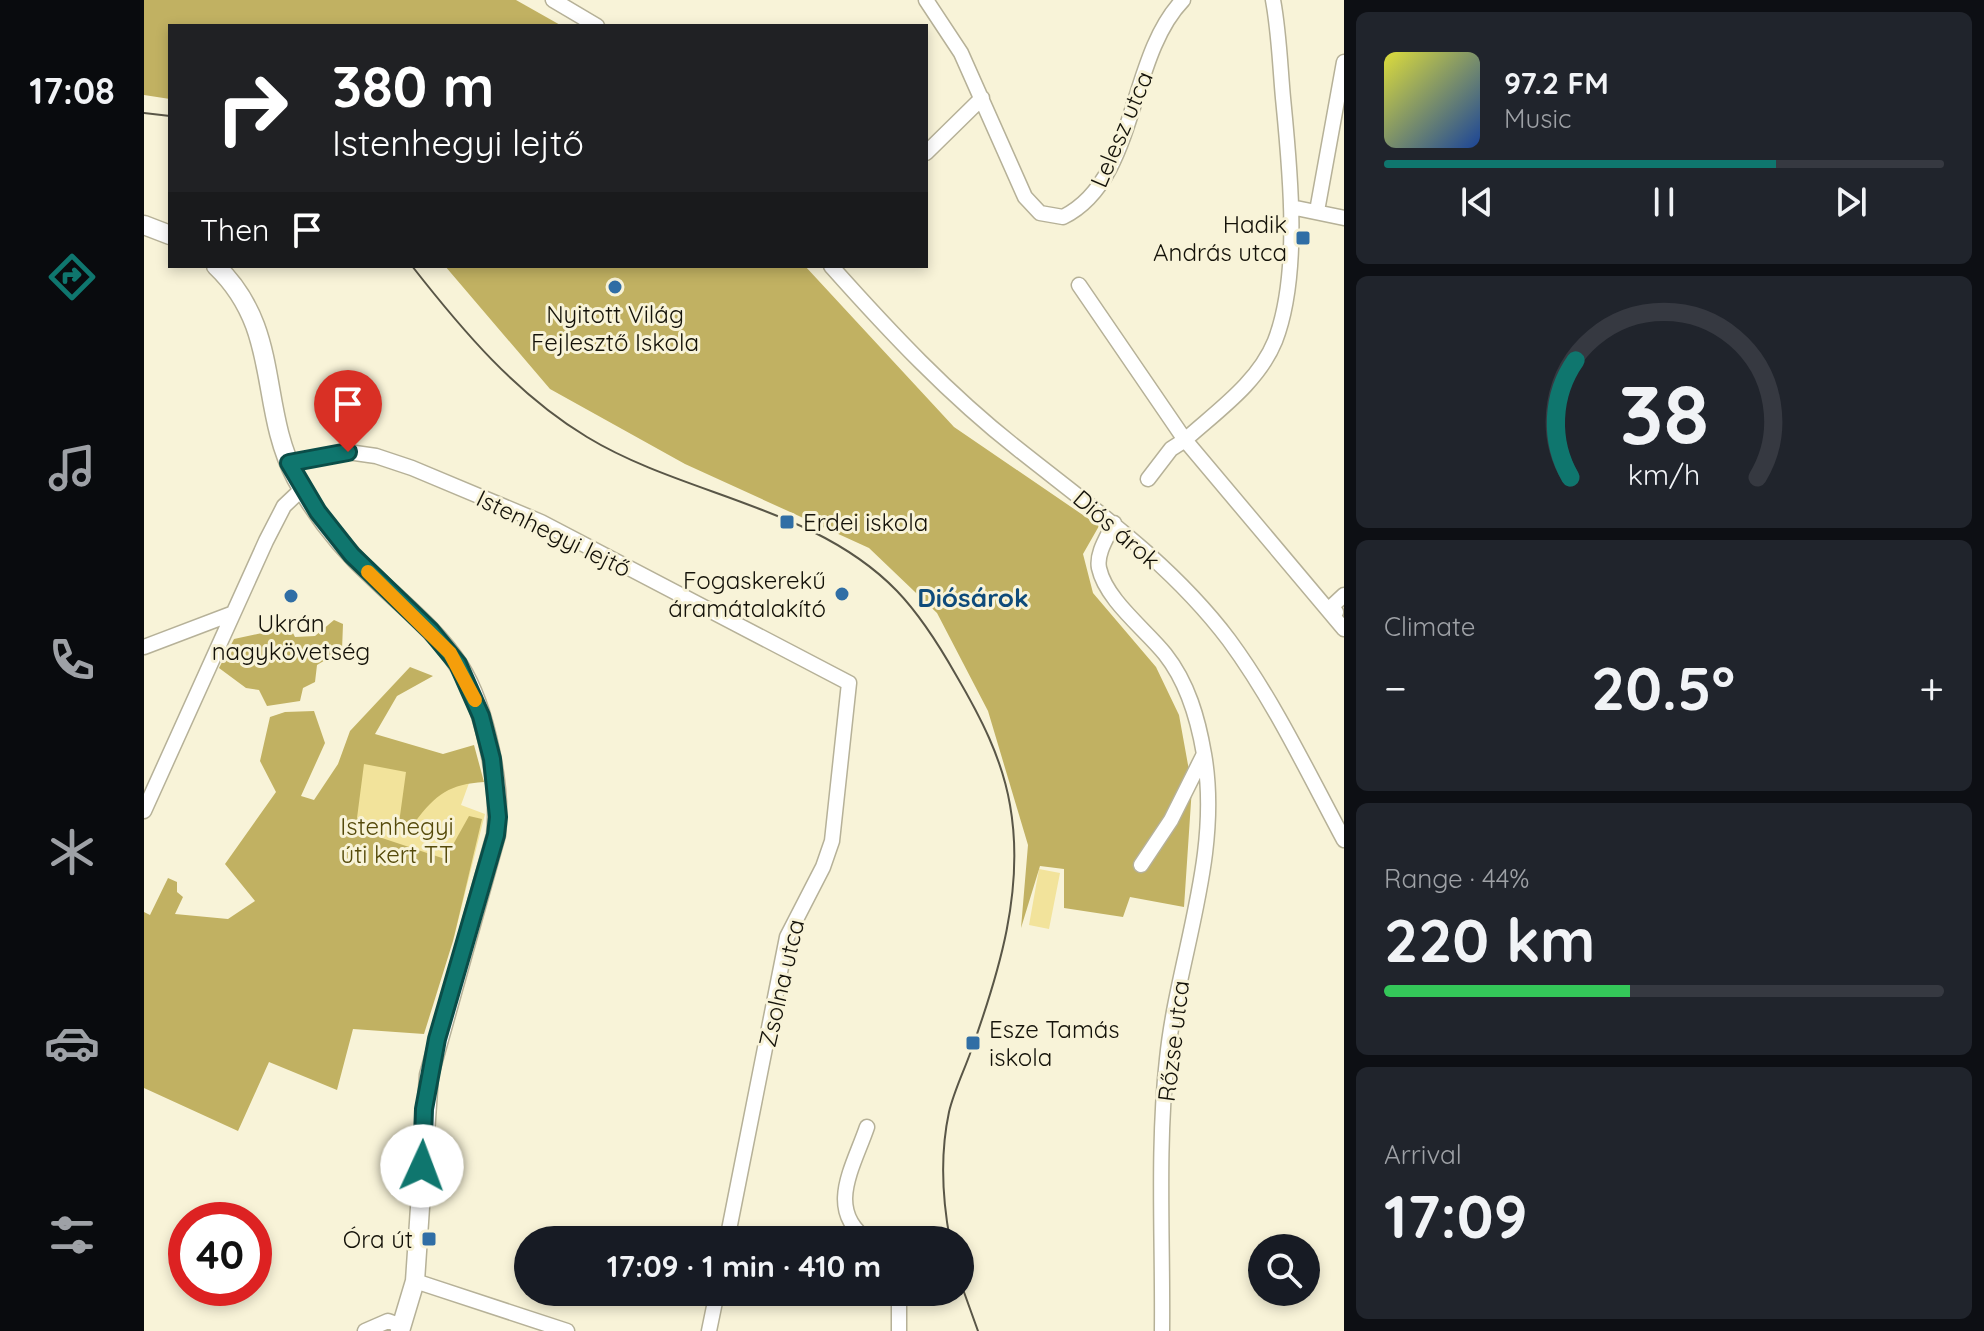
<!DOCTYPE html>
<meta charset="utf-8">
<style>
:root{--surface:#171b24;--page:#20242c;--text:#f1f3f6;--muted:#9ea1a6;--line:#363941;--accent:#0f766e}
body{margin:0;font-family:Quicksand,sans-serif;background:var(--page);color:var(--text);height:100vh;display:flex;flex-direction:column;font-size:30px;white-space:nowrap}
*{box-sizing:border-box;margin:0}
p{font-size:26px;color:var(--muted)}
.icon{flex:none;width:44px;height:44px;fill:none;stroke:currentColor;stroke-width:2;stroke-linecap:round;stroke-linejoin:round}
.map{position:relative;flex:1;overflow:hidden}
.side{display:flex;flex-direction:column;gap:12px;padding:12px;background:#0d0f14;width:640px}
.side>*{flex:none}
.banner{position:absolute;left:24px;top:24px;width:760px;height:244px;border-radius:0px;box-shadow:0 4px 12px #0003;background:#202124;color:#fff;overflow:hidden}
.tools{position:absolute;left:1104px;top:1234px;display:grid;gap:16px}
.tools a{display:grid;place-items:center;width:72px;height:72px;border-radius:50%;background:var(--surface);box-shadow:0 4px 12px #0003;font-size:40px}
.speed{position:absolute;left:24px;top:1202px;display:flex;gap:16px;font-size:40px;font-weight:700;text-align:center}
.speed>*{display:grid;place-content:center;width:104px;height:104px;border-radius:50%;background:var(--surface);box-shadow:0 4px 12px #0003;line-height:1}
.speed .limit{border:12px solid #d22;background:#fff;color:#111}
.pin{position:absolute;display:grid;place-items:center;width:68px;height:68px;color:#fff;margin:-82px -34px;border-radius:50% 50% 50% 0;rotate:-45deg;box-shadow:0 0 8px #0007}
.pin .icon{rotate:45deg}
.me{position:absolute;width:88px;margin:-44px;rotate:2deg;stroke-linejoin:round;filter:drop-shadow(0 0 6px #0008)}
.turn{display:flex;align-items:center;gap:28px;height:168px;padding:0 32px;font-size:36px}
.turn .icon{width:104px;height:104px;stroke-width:2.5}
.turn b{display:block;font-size:56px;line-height:68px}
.then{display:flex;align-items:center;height:76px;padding:0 32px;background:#0003;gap:16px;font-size:30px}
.big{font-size:60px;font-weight:700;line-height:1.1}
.side .widget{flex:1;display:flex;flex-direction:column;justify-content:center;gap:12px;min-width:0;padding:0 28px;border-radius:12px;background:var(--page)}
.side .dial{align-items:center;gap:0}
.dial svg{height:208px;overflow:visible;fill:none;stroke:var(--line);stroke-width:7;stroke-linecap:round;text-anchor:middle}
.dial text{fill:var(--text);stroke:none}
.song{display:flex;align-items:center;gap:24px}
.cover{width:96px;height:96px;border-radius:12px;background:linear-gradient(135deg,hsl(60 70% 55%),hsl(220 70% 35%))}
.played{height:8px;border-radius:4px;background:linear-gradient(90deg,var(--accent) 70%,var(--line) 70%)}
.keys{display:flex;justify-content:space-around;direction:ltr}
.heat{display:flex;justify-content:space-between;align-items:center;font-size:44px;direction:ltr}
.charge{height:12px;border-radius:6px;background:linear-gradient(90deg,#34c759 44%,var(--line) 0)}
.trip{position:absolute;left:370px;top:1226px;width:460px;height:80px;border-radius:40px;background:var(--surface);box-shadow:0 4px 12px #0003;font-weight:700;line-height:80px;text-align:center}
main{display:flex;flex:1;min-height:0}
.dock{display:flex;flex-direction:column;width:144px;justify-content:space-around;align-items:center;background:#090b0e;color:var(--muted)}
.dock .icon{width:56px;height:56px}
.dock .selected{color:var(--accent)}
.dock b{font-size:36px;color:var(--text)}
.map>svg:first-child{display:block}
.green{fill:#f2e39b}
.forest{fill:#c1b162}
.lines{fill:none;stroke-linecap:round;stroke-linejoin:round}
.minor-casing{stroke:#b6b198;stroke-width:17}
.tertiary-casing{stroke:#b6b198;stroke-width:21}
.minor{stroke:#fff;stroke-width:14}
.tertiary{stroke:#fff;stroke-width:18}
.tram{stroke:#595647;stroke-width:2}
.route-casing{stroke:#0a4d48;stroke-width:20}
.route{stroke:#0f766e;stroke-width:14}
.slow{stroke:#f59e0b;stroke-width:14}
.poi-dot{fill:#306ea5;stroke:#f8f3d8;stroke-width:3}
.labels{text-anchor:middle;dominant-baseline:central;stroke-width:6;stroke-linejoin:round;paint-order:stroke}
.street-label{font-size:24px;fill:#141209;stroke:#f8f3d8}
.poi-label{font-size:24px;fill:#141209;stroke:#f8f3d8;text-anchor:end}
.park-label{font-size:24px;fill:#554a0a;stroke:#f8f3d8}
.neighbourhood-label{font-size:26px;font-weight:bold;fill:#0e4b7b;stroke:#f8f3d8}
</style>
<main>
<nav class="dock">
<b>17:08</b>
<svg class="icon selected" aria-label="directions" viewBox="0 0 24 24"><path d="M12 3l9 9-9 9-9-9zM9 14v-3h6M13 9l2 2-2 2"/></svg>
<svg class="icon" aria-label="music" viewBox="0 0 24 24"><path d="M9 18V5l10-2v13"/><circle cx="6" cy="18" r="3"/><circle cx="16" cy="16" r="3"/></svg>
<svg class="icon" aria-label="phone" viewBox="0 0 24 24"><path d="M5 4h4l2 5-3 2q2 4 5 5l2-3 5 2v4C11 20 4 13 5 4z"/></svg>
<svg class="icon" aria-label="climate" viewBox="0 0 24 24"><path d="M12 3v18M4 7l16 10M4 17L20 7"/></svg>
<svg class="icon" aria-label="car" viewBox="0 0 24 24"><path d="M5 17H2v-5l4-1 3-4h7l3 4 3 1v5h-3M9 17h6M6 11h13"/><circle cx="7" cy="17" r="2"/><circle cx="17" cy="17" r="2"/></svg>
<svg class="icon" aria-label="filters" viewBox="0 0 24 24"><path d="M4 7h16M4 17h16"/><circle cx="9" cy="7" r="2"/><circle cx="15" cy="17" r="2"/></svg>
</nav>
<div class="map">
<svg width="1200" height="1331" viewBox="0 0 1200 1331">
<rect width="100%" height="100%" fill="#f8f3d8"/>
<path class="green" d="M 212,739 L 325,783 L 317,805 L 341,814 L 310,937 L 157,884 Z
M 895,869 L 916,873 L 905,929 L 885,925 Z"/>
<path class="forest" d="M 0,0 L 372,0 L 418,26 L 26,26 L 26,99 L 0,95 Z
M 301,266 L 661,266 L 810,427 L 955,526 L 939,554 L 949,593 L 1012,667 L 1035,715 L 1048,787 L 1040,907 L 986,897 L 979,917 L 920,908 L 920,869 L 896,866 L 877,928 L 884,845 L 844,711 L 793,613 L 725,548 L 541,464 L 406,389 Z
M 190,620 L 199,624 L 198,650 L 173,665 L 171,682 L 159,688 L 156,701 L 123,706 L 115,690 L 102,688 L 75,668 L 90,639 L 146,627 L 151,637 L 171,636 Z
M 266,667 L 289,676 L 253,696 L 231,734 L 299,754 L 330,745 L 340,782 C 306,784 292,794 271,822 L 255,823 L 262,772 L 220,764 L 213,818 L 238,838 L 301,859 L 325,816 L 338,819 L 309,941 L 280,1034 L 209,1029 L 193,1090 L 125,1062 L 94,1131 L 0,1088 L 0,912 L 6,915 L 24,878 L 33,882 L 33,892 L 39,897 L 31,914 L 84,919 L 111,901 L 81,864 L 132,792 L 116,761 L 126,717 L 141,712 L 170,711 L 181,743 L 157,796 L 170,800 L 194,764 L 206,731 Z"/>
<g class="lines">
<defs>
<path id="minor" d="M 409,0 L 453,26
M 782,0 L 817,53 L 881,197 L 896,213 L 919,217 C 994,180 983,58 1039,0
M 1129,0 C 1135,32 1136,65 1139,98 C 1146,169 1157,274 1131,341 C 1114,383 1073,411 1041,440 L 1200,629
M 782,153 L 838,98
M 1147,207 L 1200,218
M 1173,211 L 1200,62
M 687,266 C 745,331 805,395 874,449 C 948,508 1027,563 1085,640 C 1130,701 1164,773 1200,840
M 935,285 L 1041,440 L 1027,449 L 1004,479
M 145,463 L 204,452 L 232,456 L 268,468 L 397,522 L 705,683 L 688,841 L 679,867 L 643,937 L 583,1240
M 970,523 C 964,536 952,553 955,568 C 962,600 1001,629 1021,654 C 1044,683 1054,719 1060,754 C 1078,856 1033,959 1023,1059 C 1013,1148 1019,1241 1018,1331
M 1192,612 L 1185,609 L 1200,595
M 0,647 L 87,614
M 0,811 L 122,541 L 140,506 L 158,489
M 997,865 L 1027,820 L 1060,754
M 723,1127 C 709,1168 681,1210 724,1240
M 271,1281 L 423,1331
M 221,1331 L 244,1321 L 258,1326
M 565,1331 L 573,1292
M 755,1331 L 755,1292"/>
<path id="tertiary" d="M 0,225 L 26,235
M 72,266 C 138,329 114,406 152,478 C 172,515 200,550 231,578 C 260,606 293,632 315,666 C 331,691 340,722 346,751 C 352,779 355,807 352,835 L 285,1075 L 271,1281 L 256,1331"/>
</defs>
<use href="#minor" class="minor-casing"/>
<use href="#tertiary" class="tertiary-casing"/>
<use href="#minor" class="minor"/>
<use href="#tertiary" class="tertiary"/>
<path class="tram" d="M 0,113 L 26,116
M 268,266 C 318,330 372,394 443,437 C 540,496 671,506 753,591 C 777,616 795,645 812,675 C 836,716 858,758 866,805 C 881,889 855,973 827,1051 C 820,1071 810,1091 805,1112 C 796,1154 798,1197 806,1240
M 816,1281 L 834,1331"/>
</g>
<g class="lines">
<defs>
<path id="route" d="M 204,452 L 145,463 L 174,512 L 208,555 L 287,631 L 314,664 L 337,716 L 348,759 L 354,817 L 352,835 L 293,1039 L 280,1109 L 278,1166"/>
</defs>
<use href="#route" class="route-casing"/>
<use href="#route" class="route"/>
<path class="slow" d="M 224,572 L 306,653 L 331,700"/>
</g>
<g class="poi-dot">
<rect x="1151" y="230" width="16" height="16" rx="4"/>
<circle cx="471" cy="287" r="8"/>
<rect x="635" y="514" width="16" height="16" rx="4"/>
<circle cx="698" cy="594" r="8"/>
<circle cx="147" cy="596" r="8"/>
<rect x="821" y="1035" width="16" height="16" rx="4"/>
<rect x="277" y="1231" width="16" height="16" rx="4"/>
</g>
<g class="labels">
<g class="street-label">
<text transform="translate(977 129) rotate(-67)">Lelesz utca</text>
<text transform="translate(973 529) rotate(41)">Diós árok</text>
<text transform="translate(410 533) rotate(26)">Istenhegyi lejtő</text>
<text transform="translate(637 983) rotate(-77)">Zsolna utca</text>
<text transform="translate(1029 1041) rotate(-83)">Rőzse utca</text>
</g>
<g class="poi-label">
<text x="1143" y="224">Hadik<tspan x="1143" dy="28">András utca</tspan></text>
<text x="471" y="314" text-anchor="middle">Nyitott Világ<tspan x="471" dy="28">Fejlesztő Iskola</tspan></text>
<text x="659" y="522" text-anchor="start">Erdei iskola</text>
<text x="682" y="580">Fogaskerekű<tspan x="682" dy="28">áramátalakító</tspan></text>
<text x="147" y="623" text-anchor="middle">Ukrán<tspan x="147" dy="28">nagykövetség</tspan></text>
<text x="845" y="1029" text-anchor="start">Esze Tamás<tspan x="845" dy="28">iskola</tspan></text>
<text x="269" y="1239">Óra út</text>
</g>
<g class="park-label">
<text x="253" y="826">Istenhegyi<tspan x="253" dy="28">úti kert TT</tspan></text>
</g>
<g class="neighbourhood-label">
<text x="829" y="597">Diósárok</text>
</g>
</g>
</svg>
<div class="tools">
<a><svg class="icon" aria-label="search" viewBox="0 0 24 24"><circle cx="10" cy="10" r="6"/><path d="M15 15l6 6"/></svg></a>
</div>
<div class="speed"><div class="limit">40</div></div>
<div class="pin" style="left:204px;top:452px;background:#d93025"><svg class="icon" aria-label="arrive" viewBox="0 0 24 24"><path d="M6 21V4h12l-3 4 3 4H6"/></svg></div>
<svg class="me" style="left:278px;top:1166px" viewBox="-20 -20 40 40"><circle r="19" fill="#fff"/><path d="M0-13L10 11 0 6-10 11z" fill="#0f766e"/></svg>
<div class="trip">17:09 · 1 min · 410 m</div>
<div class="banner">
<div class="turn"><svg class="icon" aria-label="right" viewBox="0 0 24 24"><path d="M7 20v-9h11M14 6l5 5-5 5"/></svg><div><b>380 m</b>Istenhegyi lejtő</div></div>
<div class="then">Then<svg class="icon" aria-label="arrive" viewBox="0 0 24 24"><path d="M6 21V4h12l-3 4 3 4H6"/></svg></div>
</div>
</div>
<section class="side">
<div class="widget">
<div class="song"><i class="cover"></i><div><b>97.2 FM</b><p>Music</p></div></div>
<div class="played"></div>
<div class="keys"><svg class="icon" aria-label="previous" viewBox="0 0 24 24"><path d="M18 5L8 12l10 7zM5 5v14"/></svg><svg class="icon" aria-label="pause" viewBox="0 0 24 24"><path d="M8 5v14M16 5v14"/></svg><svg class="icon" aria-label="next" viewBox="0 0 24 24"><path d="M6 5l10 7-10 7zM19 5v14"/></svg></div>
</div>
<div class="widget dial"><svg viewBox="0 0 100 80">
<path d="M14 69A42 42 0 1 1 86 69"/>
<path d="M14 69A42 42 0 0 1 16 24" stroke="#0f766e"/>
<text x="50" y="56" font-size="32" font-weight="700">38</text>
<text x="50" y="72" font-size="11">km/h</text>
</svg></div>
<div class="widget"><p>Climate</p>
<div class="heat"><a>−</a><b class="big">20.5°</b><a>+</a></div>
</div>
<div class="widget"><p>Range · 44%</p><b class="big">220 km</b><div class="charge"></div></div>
<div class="widget"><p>Arrival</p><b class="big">17:09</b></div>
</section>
</main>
